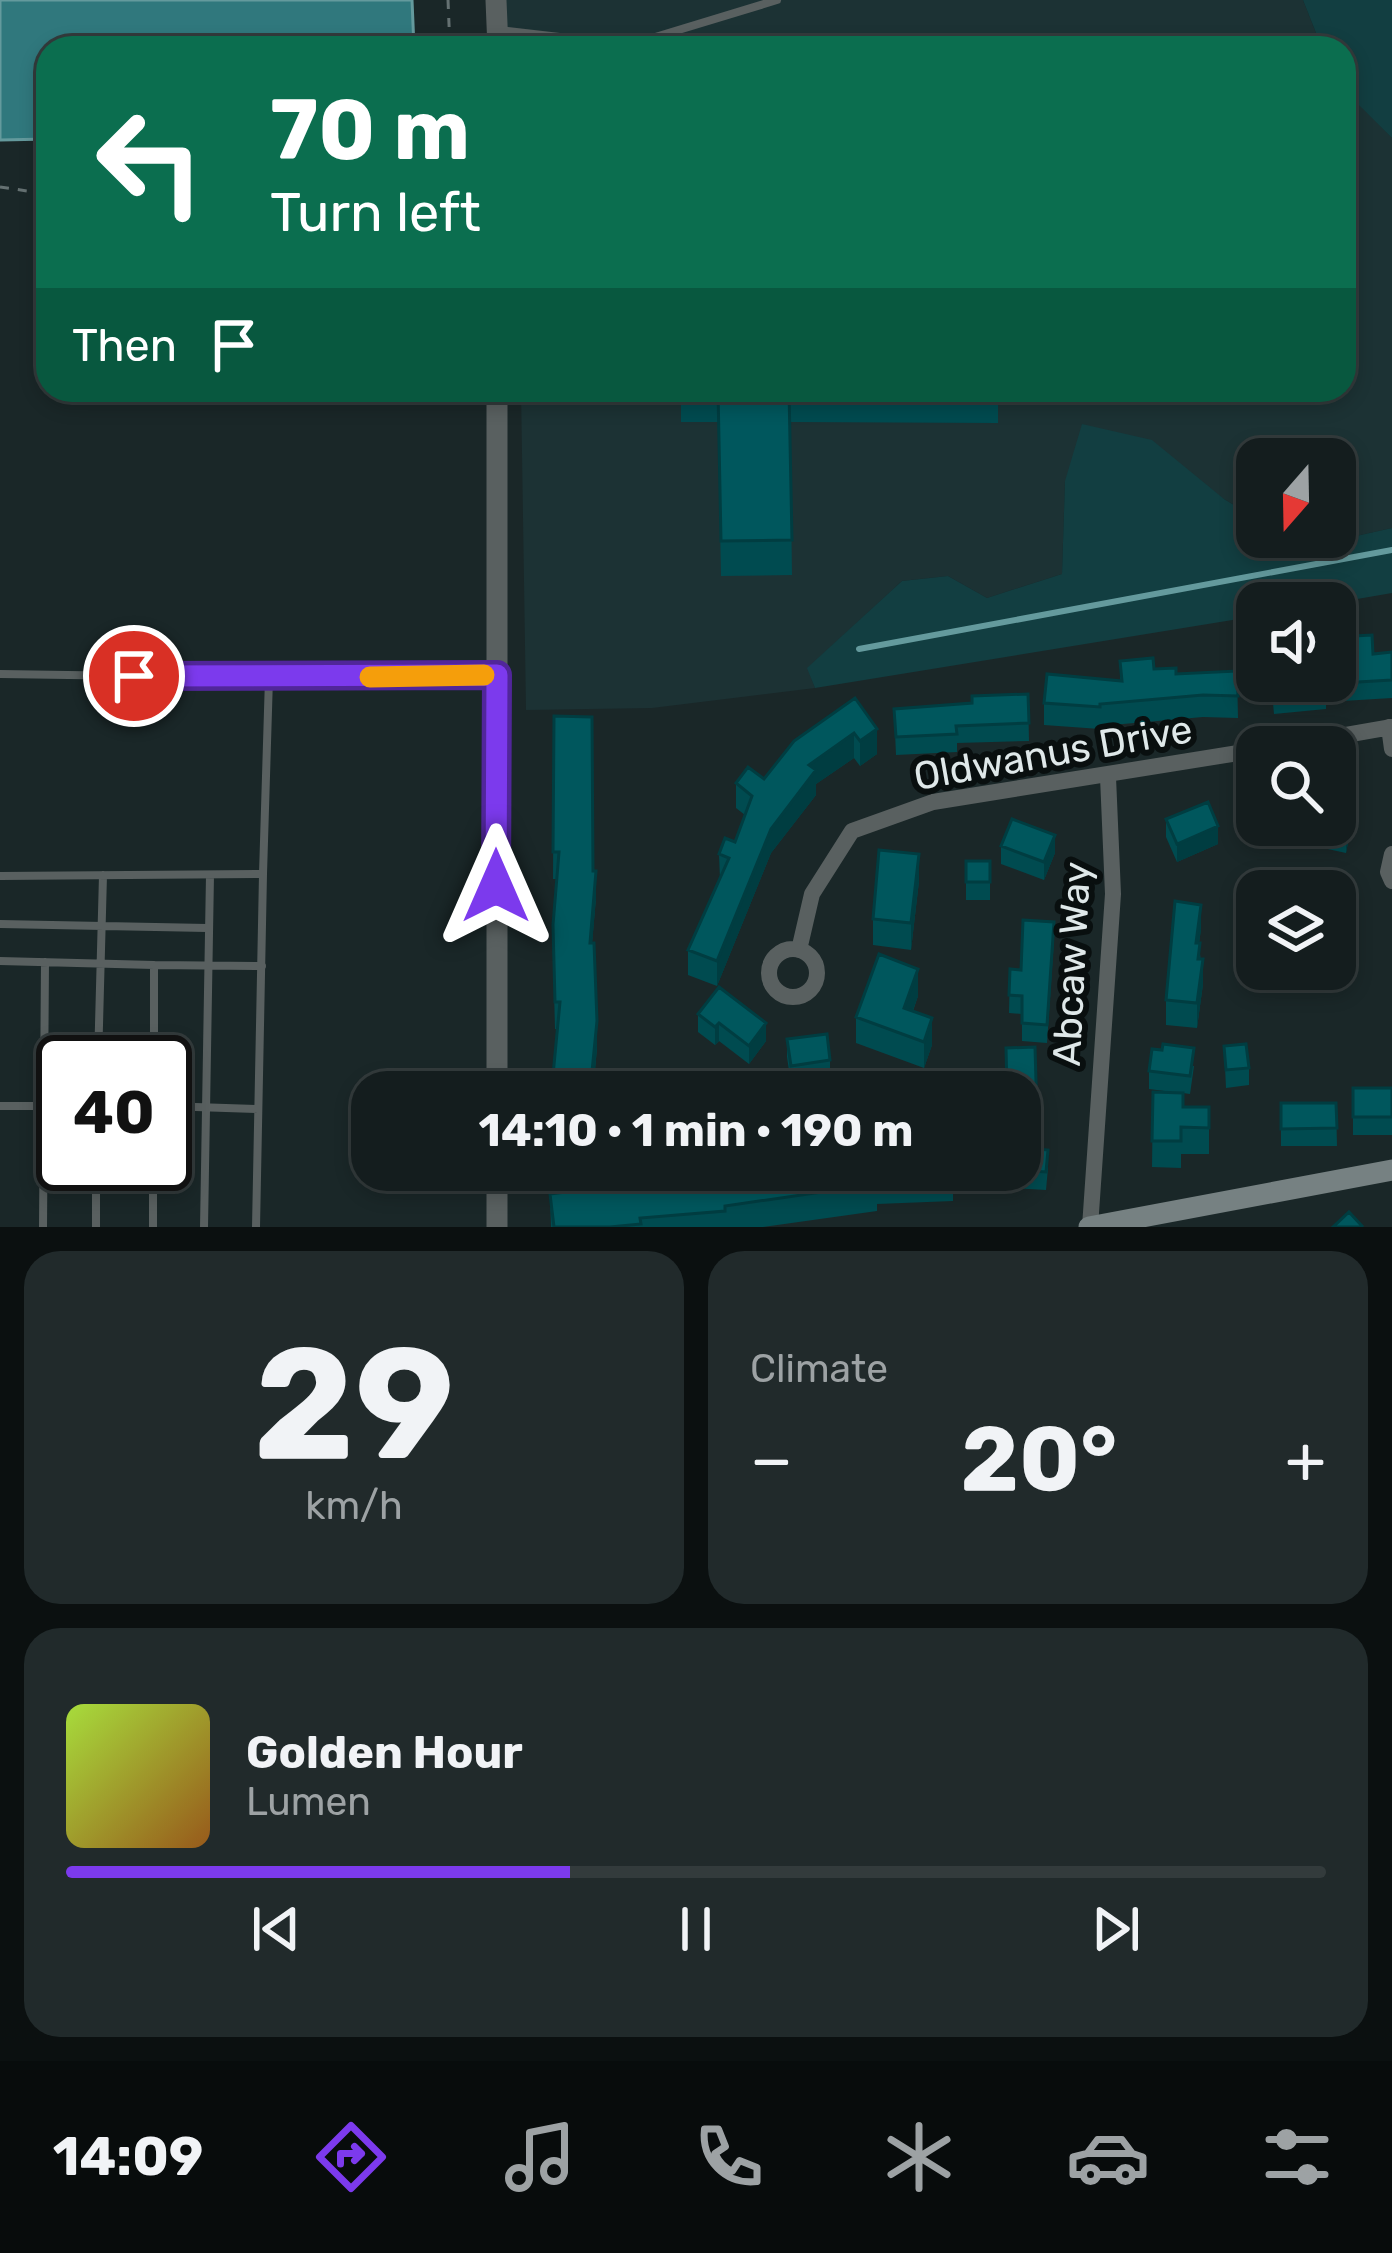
<!DOCTYPE html>
<meta charset="utf-8">
<style>
:root{--surface:#141d1e;--page:#212a2b;--text:#f1f3f6;--muted:#9da2a4;--line:#333b3c;--accent:#7c3aed}
body{margin:0;font-family:Rubik,sans-serif;background:var(--page);color:var(--text);height:100vh;display:flex;flex-direction:column;font-size:45px;white-space:nowrap}
*{box-sizing:border-box;margin:0}
p{font-size:39px;color:var(--muted)}
.icon{flex:none;width:66px;height:66px;fill:none;stroke:currentColor;stroke-width:2;stroke-linecap:round;stroke-linejoin:round}
.map{position:relative;height:1227px;overflow:hidden}
.sheet{display:flex;flex-direction:column;gap:24px;padding:24px;background:#0b1010;flex:1}
.sheet>*{flex:none}
.top-card{position:absolute;left:36px;top:36px;width:1320px;height:366px;border-radius:36px;box-shadow:0 6px 18px #0003,0 0 0 3px var(--line);background:#0b6e4f;color:#fff;overflow:hidden}
.needle{width:78px;rotate:200deg}
.fabs{position:absolute;left:1236px;top:438px;display:grid;gap:24px}
.fabs a{display:grid;place-items:center;width:120px;height:120px;border-radius:24px;background:var(--surface);box-shadow:0 6px 18px #0003,0 0 0 3px var(--line);font-size:60px}
.speed{position:absolute;left:36px;top:1035px;display:flex;gap:24px;font-size:60px;font-weight:700;text-align:center}
.speed>*{display:grid;place-content:center;width:156px;height:156px;border-radius:50%;background:var(--surface);box-shadow:0 6px 18px #0003,0 0 0 3px var(--line);line-height:1}
.speed .limit{border:6px solid #111;border-radius:18px;background:#fff;color:#111}
.pin{position:absolute;display:grid;place-items:center;width:102px;height:102px;color:#fff;margin:-51px;border:6px solid #fff;border-radius:50%;box-shadow:0 3px 12px #0007}
.me{position:absolute;width:132px;margin:-66px;rotate:0deg;stroke-linejoin:round;filter:drop-shadow(0 0 9px #0008)}
.turn{display:flex;align-items:center;gap:42px;height:252px;padding:0 36px;font-size:54px}
.turn .icon{width:156px;height:156px;stroke-width:2.5}
.turn b{display:block;font-size:84px;line-height:102px}
.then{display:flex;align-items:center;height:114px;padding:0 36px;background:#0003;gap:24px;font-size:45px}
.big{font-size:90px;font-weight:700;line-height:1.1}
.sheet .tile{flex:1;display:flex;flex-direction:column;justify-content:center;gap:18px;min-width:0;padding:0 42px;border-radius:36px;background:var(--page)}
.sheet .dial{align-items:center;gap:0}
.dial b{font-size:156px;line-height:1}
.song{display:flex;align-items:center;gap:36px}
.cover{width:144px;height:144px;border-radius:18px;background:linear-gradient(135deg,hsl(80 70% 55%),hsl(30 70% 35%))}
.played{height:12px;border-radius:6px;background:linear-gradient(90deg,var(--accent) 40%,var(--line) 40%)}
.keys{display:flex;justify-content:space-around;direction:ltr}
.heat{display:flex;justify-content:space-between;align-items:center;font-size:66px;direction:ltr}
.sheet .tiles{flex:1;display:grid;gap:24px;grid-template-columns:1fr 1fr}
.tile:last-child{grid-column:span 2}
.trip{position:absolute;left:351px;top:1071px;width:690px;height:120px;border-radius:36px;background:var(--surface);box-shadow:0 6px 18px #0003,0 0 0 3px var(--line);font-weight:700;line-height:120px;text-align:center}
.menu{display:flex;height:192px;justify-content:space-around;align-items:center;background:#080c0c;color:var(--muted)}
.menu .icon{width:84px;height:84px}
.menu .on{color:var(--accent)}
.menu b{font-size:54px;color:var(--text)}
.map>svg:first-child{display:block}
.built{fill:#1c3234}
.green{fill:#123e41}
.water{fill:#30787d;stroke:#649a9d;stroke-width:3}
.lines{fill:none;stroke-linecap:round;stroke-linejoin:round}
.stream{stroke:#649a9d;stroke-width:6}
.path{stroke:#657172;stroke-width:3;stroke-dasharray:9 9;stroke-linecap:butt}
.service{stroke:#596060;stroke-width:8}
.minor{stroke:#596060;stroke-width:16}
.tertiary{stroke:#596060;stroke-width:21}
.secondary{stroke:#768182;stroke-width:21}
.wall{fill:#004b50}
.shaded-wall{fill:#003d41}
.building{fill:#00575d;stroke:#003d41;stroke-width:3}
.route-casing{stroke:#51269a;stroke-width:30}
.route{stroke:#7c3aed;stroke-width:21}
.slow{stroke:#f59e0b;stroke-width:21}
.labels{text-anchor:middle;dominant-baseline:central;stroke-width:12;stroke-linejoin:round;paint-order:stroke}
.street-label{font-size:39px;fill:#dfe8e9;stroke:#090f0f}
</style>
<div class="map">
<svg width="1392" height="1227" viewBox="0 0 1392 1227">
<rect width="100%" height="100%" fill="#1a2728"/>
<path class="built" d="M 506,0 L 1303,0 L 1322,48 L 508,48 Z
M 1344,99 L 1359,104 L 1392,138 L 1392,528 L 1343,539 L 1302,537 L 1335,537 L 1335,459 L 1257,459 L 1257,519 L 1224,499 L 1065,481 L 1062,574 L 987,598 L 948,576 L 902,581 L 808,668 L 815,688 L 652,708 L 526,710 L 521,390 L 1344,390 Z"/>
<path class="green" d="M 1303,0 L 1392,0 L 1392,138 L 1359,105 L 1344,99 L 1344,48 L 1322,48 Z
M 1082,424 L 1152,440 L 1224,499 L 1257,519 L 1257,537 L 1343,539 L 1392,528 L 1392,593 L 1334,603 L 1257,603 L 1257,616 L 815,688 L 807,668 L 902,581 L 948,576 L 987,598 L 1062,574 L 1065,481 Z"/>
<path class="water" d="M 0,0 L 412,0 L 414,48 L 48,48 L 48,139 L 0,140 Z"/>
<g class="lines">
<path class="stream" d="M 859,649 L 1392,550"/>
<path class="path" d="M 448,0 L 450,48
M 0,187 L 48,194"/>
<path class="service" d="M 499,30 L 629,45 L 777,0
M 0,674 L 269,678 L 263,874
M 269,678 L 495,675
M 0,876 L 263,874 L 256,1227
M 0,924 L 207,928
M 0,961 L 154,965 L 154,1062
M 154,965 L 262,966
M 98,1062 L 103,875
M 0,1106 L 63,1106
M 165,1106 L 258,1109
M 43,1227 L 45,962
M 96,1227 L 96,1164
M 153,1227 L 153,1164
M 204,1227 L 210,875"/>
<path class="minor" d="M 1389,727 L 1392,749
M 1277,747 L 1392,727
M 1392,854 L 1388,872 L 1392,881
M769 973a24 24 0 1 1 48 0a24 24 0 1 1-48 0Z
M 799,950 L 812,894 L 852,831 L 933,802 L 1257,750
M 1090,1227 L 1113,894 L 1108,777"/>
<path class="tertiary" d="M 496,0 L 498,48
M 497,1092 L 497,390
M 497,1170 L 497,1227"/>
<path class="secondary" d="M 1089,1227 L 1392,1170"/>
</g>
<path class="wall" d="M 681,390 L 998,390 L 998,423 L 790,422 L 792,575 L 721,576 L 718,422 L 681,422 Z
M 1354,636 L 1373,654 L 1392,652 L 1392,698 L 1326,702 L 1326,709 L 1274,714 L 1271,681 L 1335,681 L 1354,656 Z
M 1120,661 L 1176,674 L 1237,671 L 1238,718 L 1203,717 L 1100,726 L 1100,729 L 1044,725 L 1044,703 L 1120,680 Z
M 1028,694 L 1029,741 L 957,743 L 957,752 L 896,755 L 894,709 L 972,703 Z
M 855,698 L 877,754 L 860,766 L 854,758 L 816,784 L 816,795 L 771,853 L 717,986 L 688,975 L 688,950 L 720,879 L 719,854 L 735,842 L 745,815 L 736,808 L 736,783 L 764,779 Z
M 554,716 L 593,871 L 596,898 L 592,943 L 597,1048 L 593,1092 L 553,1092 L 557,1029 L 555,1029 L 553,951 L 557,879 L 553,879 Z
M 1335,791 L 1352,822 L 1346,853 L 1277,838 L 1277,825 L 1335,825 Z
M 1166,819 L 1218,844 L 1177,862 L 1166,837 Z
M 1001,846 L 1055,853 L 1044,880 L 1001,864 Z
M 966,861 L 990,861 L 990,900 L 966,900 Z
M 919,881 L 911,950 L 873,945 L 873,919 Z
M 1201,929 L 1199,943 L 1203,984 L 1197,1028 L 1166,1025 L 1166,1000 Z
M 1054,940 L 1047,1043 L 1022,1041 L 1022,1014 L 1009,1013 L 1010,969 L 1021,970 Z
M 918,996 L 913,1011 L 932,1045 L 924,1068 L 856,1043 L 856,1017 Z
M 698,1014 L 766,1041 L 749,1064 L 719,1041 L 715,1045 L 698,1032 Z
M 787,1039 L 830,1060 L 830,1078 L 791,1084 L 787,1057 Z
M 1224,1046 L 1249,1068 L 1249,1085 L 1226,1088 Z
M 1006,1048 L 1038,1149 L 1048,1168 L 1046,1190 L 1010,1188 L 1010,1170 L 1020,1092 Z
M 1194,1066 L 1190,1094 L 1183,1093 L 1183,1107 L 1209,1107 L 1209,1154 L 1181,1154 L 1181,1168 L 1152,1167 L 1153,1092 L 1180,1093 L 1149,1089 L 1149,1071 Z
M 1353,1088 L 1392,1088 L 1392,1135 L 1353,1135 Z
M 1281,1103 L 1336,1103 L 1337,1146 L 1281,1146 Z
M 555,1170 L 596,1170 L 596,1178 L 555,1178 Z
M 953,1174 L 953,1201 L 877,1204 L 877,1211 L 763,1227 L 551,1227 L 550,1194 Z"/>
<path class="shaded-wall" d="M 877,729 L 877,754 L 860,766 L 860,741 Z
M 854,733 L 854,758 L 816,784 L 816,795 L 771,853 L 717,986 L 717,961 L 771,829 L 809,765 Z
M 1352,795 L 1352,822 L 1346,853 L 1346,826 Z
M 1218,826 L 1218,844 L 1177,862 L 1177,844 Z
M 1055,835 L 1055,853 L 1044,880 L 1044,862 Z
M 919,854 L 919,881 L 911,950 L 911,923 Z
M 596,871 L 596,898 L 590,970 L 590,943 Z
M 1347,896 L 1347,914 L 1337,926 L 1337,908 Z
M 1201,905 L 1201,929 L 1196,967 L 1196,943 Z
M 1349,919 L 1349,937 L 1337,950 L 1337,932 Z
M 1203,959 L 1203,984 L 1197,1028 L 1197,1003 Z
M 918,969 L 918,996 L 904,1035 L 904,1008 Z
M 932,1018 L 932,1045 L 924,1068 L 924,1042 Z
M 597,1021 L 597,1048 L 593,1092 L 590,1092 Z
M 719,1023 L 719,1041 L 715,1045 L 715,1027 Z
M 766,1023 L 766,1041 L 749,1064 L 749,1046 Z"/>
<path class="building" d="M 718,390 L 789,390 L 792,540 L 721,541 Z
M 1372,635 L 1373,654 L 1392,652 L 1392,680 L 1325,684 L 1326,691 L 1274,696 L 1273,681 L 1335,681 L 1335,658 L 1355,656 L 1354,636 Z
M 1153,658 L 1154,669 L 1176,668 L 1176,674 L 1237,671 L 1238,696 L 1203,695 L 1100,704 L 1100,707 L 1044,703 L 1047,674 L 1122,681 L 1120,661 Z
M 1028,694 L 1029,723 L 956,726 L 957,734 L 896,737 L 894,709 L 972,703 L 972,696 Z
M 855,698 L 877,729 L 860,741 L 854,733 L 809,765 L 816,770 L 771,829 L 717,961 L 688,950 L 729,858 L 719,854 L 725,838 L 735,842 L 752,796 L 736,783 L 748,767 L 764,779 L 794,741 Z
M 554,716 L 592,717 L 593,871 L 596,871 L 590,943 L 594,943 L 597,1021 L 590,1092 L 556,1092 L 556,1075 L 553,1075 L 560,1002 L 555,1002 L 553,925 L 559,852 L 553,852 Z
M 1335,791 L 1352,795 L 1346,826 L 1335,824 Z
M 1208,802 L 1218,826 L 1177,844 L 1166,819 Z
M 1012,819 L 1055,835 L 1044,862 L 1001,846 Z
M 879,850 L 919,854 L 911,923 L 873,919 Z
M 966,861 L 990,861 L 990,882 L 966,882 Z
M 1328,878 L 1347,896 L 1337,908 L 1349,919 L 1337,932 L 1335,930 L 1335,891 L 1317,891 Z
M 1175,901 L 1201,905 L 1196,943 L 1200,943 L 1198,959 L 1203,959 L 1197,1003 L 1166,1000 Z
M 1023,920 L 1054,922 L 1047,1025 L 1022,1023 L 1022,996 L 1009,995 L 1010,969 L 1021,970 Z
M 879,954 L 918,969 L 904,1008 L 932,1018 L 924,1042 L 856,1017 Z
M 719,987 L 766,1023 L 749,1046 L 719,1023 L 715,1027 L 698,1014 Z
M 827,1034 L 830,1060 L 791,1066 L 787,1039 Z
M 1163,1044 L 1194,1048 L 1190,1076 L 1149,1071 L 1152,1049 L 1162,1050 Z
M 1246,1044 L 1249,1068 L 1226,1070 L 1224,1046 Z
M 1035,1047 L 1038,1149 L 1048,1150 L 1046,1172 L 1017,1170 L 1020,1170 L 1020,1092 L 1007,1092 L 1006,1048 Z
M 1353,1088 L 1392,1088 L 1392,1117 L 1353,1117 Z
M 1153,1092 L 1183,1093 L 1183,1107 L 1209,1107 L 1209,1128 L 1181,1127 L 1181,1141 L 1152,1141 Z
M 1281,1103 L 1336,1103 L 1337,1128 L 1281,1129 Z
M 733,1170 L 953,1170 L 953,1174 L 877,1177 L 877,1184 L 725,1206 L 725,1211 L 640,1218 L 641,1224 L 610,1227 L 554,1227 L 550,1194 Z
M 1349,1212 L 1362,1226 L 1361,1227 L 1333,1227 Z"/>
<g class="lines">
<defs>
<path id="route" d="M 134,676 L 497,675 L 496,886"/>
</defs>
<use href="#route" class="route-casing"/>
<use href="#route" class="route"/>
<path class="slow" d="M 370,677 L 484,675"/>
</g>
<g class="labels">
<g class="street-label">
<text transform="translate(1053 753) rotate(-10)">Oldwanus Drive</text>
<text transform="translate(1072 964) rotate(-87)">Abcaw Way</text>
</g>
</g>
</svg>
<div class="fabs">
<a><svg class="needle" viewBox="-14 -14 28 28"><path d="M0-13l5 13h-10z" fill="#e53935"/><path d="M0 13l5-13h-10z" fill="#9da2a4"/></svg></a>
<a><svg class="icon" aria-label="sound" viewBox="0 0 24 24"><path d="M4 9h4l5-4v14l-5-4H4zM17 9q2 3 0 6"/></svg></a>
<a><svg class="icon" aria-label="search" viewBox="0 0 24 24"><circle cx="10" cy="10" r="6"/><path d="M15 15l6 6"/></svg></a>
<a><svg class="icon" aria-label="layers" viewBox="0 0 24 24"><path d="M12 4l9 5-9 5-9-5zM3 14l9 5 9-5"/></svg></a>
</div>
<div class="speed"><div class="limit">40</div></div>
<div class="pin" style="left:134px;top:676px;background:#d93025"><svg class="icon" aria-label="arrive" viewBox="0 0 24 24"><path d="M6 21V4h12l-3 4 3 4H6"/></svg></div>
<svg class="me" style="left:496px;top:886px" viewBox="-20 -20 40 40"><path d="M0-17L14 15 0 8-14 15z" fill="#7c3aed" stroke="#fff" stroke-width="4"/></svg>
<div class="trip">14:10 · 1 min · 190 m</div>
<div class="top-card">
<div class="turn"><svg class="icon" aria-label="left" viewBox="0 0 24 24"><path d="M17 20v-9H6M10 6l-5 5 5 5"/></svg><div><b>70 m</b>Turn left</div></div>
<div class="then">Then<svg class="icon" aria-label="arrive" viewBox="0 0 24 24"><path d="M6 21V4h12l-3 4 3 4H6"/></svg></div>
</div>
</div>
<section class="sheet">
<div class="tiles">
<div class="tile dial"><b>29</b><p>km/h</p></div>
<div class="tile"><p>Climate</p>
<div class="heat"><a>−</a><b class="big">20°</b><a>+</a></div>
</div>
<div class="tile">
<div class="song"><i class="cover"></i><div><b>Golden Hour</b><p>Lumen</p></div></div>
<div class="played"></div>
<div class="keys"><svg class="icon" aria-label="previous" viewBox="0 0 24 24"><path d="M18 5L8 12l10 7zM5 5v14"/></svg><svg class="icon" aria-label="pause" viewBox="0 0 24 24"><path d="M8 5v14M16 5v14"/></svg><svg class="icon" aria-label="next" viewBox="0 0 24 24"><path d="M6 5l10 7-10 7zM19 5v14"/></svg></div>
</div>
</div>
</section>
<nav class="menu">
<b>14:09</b>
<svg class="icon on" aria-label="directions" viewBox="0 0 24 24"><path d="M12 3l9 9-9 9-9-9zM9 14v-3h6M13 9l2 2-2 2"/></svg>
<svg class="icon" aria-label="music" viewBox="0 0 24 24"><path d="M9 18V5l10-2v13"/><circle cx="6" cy="18" r="3"/><circle cx="16" cy="16" r="3"/></svg>
<svg class="icon" aria-label="phone" viewBox="0 0 24 24"><path d="M5 4h4l2 5-3 2q2 4 5 5l2-3 5 2v4C11 20 4 13 5 4z"/></svg>
<svg class="icon" aria-label="climate" viewBox="0 0 24 24"><path d="M12 3v18M4 7l16 10M4 17L20 7"/></svg>
<svg class="icon" aria-label="car" viewBox="0 0 24 24"><path d="M5 17H2v-5l4-1 3-4h7l3 4 3 1v5h-3M9 17h6M6 11h13"/><circle cx="7" cy="17" r="2"/><circle cx="17" cy="17" r="2"/></svg>
<svg class="icon" aria-label="filters" viewBox="0 0 24 24"><path d="M4 7h16M4 17h16"/><circle cx="9" cy="7" r="2"/><circle cx="15" cy="17" r="2"/></svg>
</nav>
